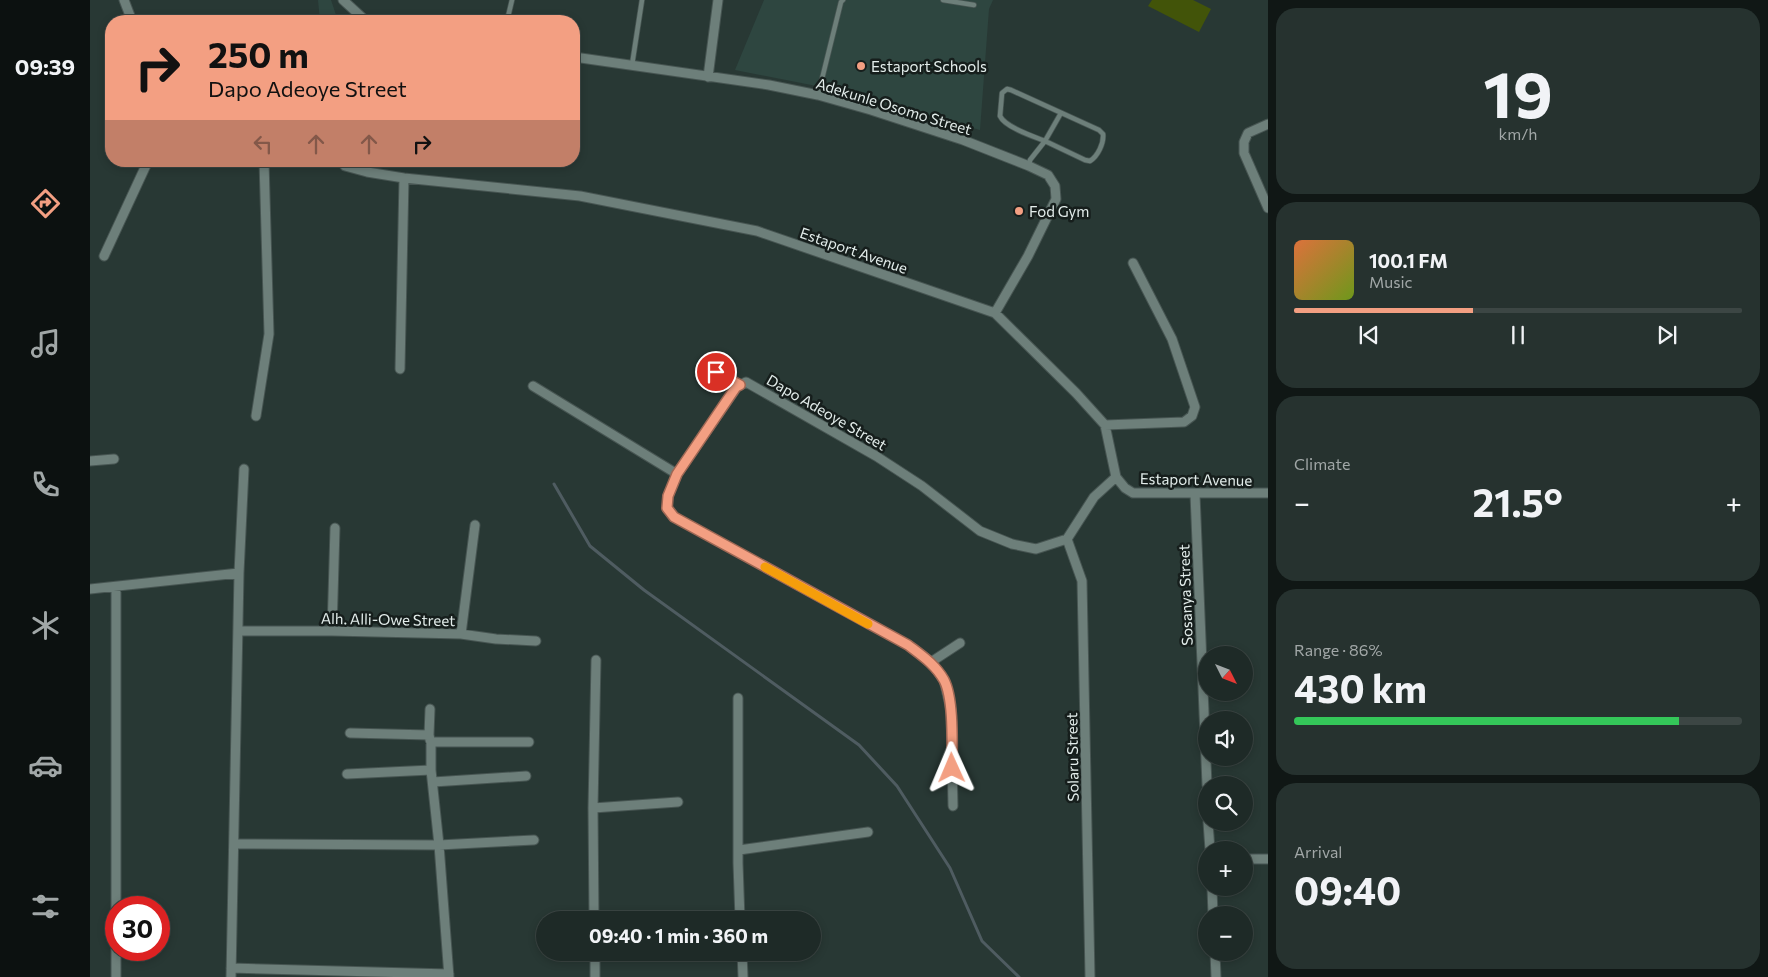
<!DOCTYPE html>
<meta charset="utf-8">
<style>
:root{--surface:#1e2a27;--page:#26322f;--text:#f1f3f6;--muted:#a1a7a7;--line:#3c4644;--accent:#f39f82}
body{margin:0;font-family:Commissioner,sans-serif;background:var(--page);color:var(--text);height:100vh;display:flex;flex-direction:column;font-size:19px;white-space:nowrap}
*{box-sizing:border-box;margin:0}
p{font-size:16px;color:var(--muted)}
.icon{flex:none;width:28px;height:28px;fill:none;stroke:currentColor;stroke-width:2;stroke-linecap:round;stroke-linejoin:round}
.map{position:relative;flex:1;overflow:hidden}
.drawer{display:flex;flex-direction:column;gap:8px;padding:8px;background:#101715;width:500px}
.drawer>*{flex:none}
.top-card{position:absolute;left:15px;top:15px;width:475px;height:152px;border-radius:20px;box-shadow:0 2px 8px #0003,0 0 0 1px var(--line);background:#f39f82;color:#111;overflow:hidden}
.needle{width:32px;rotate:132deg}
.buttons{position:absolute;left:1108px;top:646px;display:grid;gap:10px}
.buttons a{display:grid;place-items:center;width:55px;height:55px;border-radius:50%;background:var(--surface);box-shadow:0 2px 8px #0003,0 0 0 1px var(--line);font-size:25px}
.speed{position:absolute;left:15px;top:896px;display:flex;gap:10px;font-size:25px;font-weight:700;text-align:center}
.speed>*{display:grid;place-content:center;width:65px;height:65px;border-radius:50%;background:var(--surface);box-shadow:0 2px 8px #0003,0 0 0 1px var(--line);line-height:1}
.speed .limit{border:8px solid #d22;background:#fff;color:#111}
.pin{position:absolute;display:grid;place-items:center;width:42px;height:42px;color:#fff;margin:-21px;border:2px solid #fff;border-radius:50%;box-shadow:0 1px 5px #0007}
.me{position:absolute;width:55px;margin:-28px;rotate:359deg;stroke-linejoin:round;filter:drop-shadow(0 0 4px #0008)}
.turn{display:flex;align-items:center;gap:18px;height:105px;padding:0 20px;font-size:22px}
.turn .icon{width:65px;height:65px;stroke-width:2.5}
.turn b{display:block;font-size:35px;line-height:42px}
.lanes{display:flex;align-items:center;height:48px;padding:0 20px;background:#0003;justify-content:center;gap:25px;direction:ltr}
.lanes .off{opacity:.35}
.big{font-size:38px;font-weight:700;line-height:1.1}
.drawer .tile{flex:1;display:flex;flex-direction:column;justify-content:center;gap:8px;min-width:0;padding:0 18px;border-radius:20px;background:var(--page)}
.drawer .dial{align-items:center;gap:0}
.dial b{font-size:65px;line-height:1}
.song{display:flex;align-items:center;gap:15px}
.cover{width:60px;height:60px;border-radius:8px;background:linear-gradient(135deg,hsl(20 70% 55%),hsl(80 70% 35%))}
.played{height:5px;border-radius:2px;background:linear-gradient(90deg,var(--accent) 40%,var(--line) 40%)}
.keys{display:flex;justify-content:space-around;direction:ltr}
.heat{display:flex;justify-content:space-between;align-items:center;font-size:28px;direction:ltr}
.charge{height:8px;border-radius:4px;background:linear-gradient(90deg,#34c759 86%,var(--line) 0)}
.trip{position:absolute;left:446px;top:911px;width:285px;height:50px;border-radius:25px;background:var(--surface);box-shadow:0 2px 8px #0003,0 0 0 1px var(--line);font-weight:700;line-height:50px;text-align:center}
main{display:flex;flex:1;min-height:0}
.menu{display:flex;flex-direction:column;width:90px;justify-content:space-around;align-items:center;background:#0c1110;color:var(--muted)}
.menu .icon{width:35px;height:35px}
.menu .selected{color:var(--accent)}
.menu b{font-size:22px;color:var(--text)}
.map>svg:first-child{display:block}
.built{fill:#2e4640}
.garden{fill:#425409}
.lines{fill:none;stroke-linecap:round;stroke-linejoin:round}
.stream{stroke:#4f5c61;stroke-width:3}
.service-casing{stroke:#475552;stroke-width:6}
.minor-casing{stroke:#475552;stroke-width:11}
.service{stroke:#6d7f7a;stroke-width:4.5}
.minor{stroke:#6d7f7a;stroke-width:9}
.route-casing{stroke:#9e6754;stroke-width:12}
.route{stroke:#f39f82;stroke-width:9}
.slow{stroke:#f59e0b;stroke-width:9}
.poi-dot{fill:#f39f82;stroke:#161e1c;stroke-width:2}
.labels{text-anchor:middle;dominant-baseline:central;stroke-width:5;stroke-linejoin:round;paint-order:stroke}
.poi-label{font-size:15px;fill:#e3edeb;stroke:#161e1c;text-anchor:start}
.street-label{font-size:15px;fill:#e3edeb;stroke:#161e1c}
</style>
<main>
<nav class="menu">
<b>09:39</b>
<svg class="icon selected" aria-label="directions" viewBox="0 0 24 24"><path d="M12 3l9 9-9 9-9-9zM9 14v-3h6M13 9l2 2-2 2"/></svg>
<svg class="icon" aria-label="music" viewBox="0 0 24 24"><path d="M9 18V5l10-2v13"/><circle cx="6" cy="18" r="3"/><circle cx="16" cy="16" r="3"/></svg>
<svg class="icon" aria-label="phone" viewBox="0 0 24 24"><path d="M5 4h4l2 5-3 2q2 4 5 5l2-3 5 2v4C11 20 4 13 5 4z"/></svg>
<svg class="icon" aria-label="climate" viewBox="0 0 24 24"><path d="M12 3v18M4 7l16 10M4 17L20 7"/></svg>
<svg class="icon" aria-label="car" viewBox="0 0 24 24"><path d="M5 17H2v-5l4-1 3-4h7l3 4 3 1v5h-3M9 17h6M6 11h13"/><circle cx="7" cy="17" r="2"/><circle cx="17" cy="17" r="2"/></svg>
<svg class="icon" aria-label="filters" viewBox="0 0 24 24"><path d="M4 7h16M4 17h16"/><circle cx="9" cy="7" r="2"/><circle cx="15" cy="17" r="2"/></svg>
</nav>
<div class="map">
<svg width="1178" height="977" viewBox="0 0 1178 977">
<rect width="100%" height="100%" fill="#283834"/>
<path class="built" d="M 228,0 L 241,0 L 248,21 L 230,21 Z
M 674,0 L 903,0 L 899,9 L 890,130 L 757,92 L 645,70 Z"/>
<path class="garden" d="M 1062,0 L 1103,0 L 1121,9 L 1109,32 L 1058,6 Z"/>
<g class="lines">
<path class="stream" d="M 464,484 L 500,546 L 554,590 L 769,745 L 807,786 L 860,868 L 892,941 L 929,977"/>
<defs>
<path id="service" d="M 853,0 L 884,5
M 417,21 L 422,0
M 542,65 L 552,0
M 728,95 L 751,2 L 753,0
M 939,166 L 940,160 L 955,141 C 942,136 915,127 910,116 L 912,93 L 917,89 L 921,90 L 1009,130 L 1013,134 C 1014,143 1008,156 1000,161 L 995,160 L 955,141 L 971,113"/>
<path id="minor" d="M 34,0 L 42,21
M 253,0 L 276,21
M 484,57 L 679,85 L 728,95 L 781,110 L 873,140 L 939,166 L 958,175 L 965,186 L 966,199 L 938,256 L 905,313
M 618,77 L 628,0
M 1178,124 L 1158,133 L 1154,142 L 1154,153 L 1178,208
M 251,161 L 255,166 L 277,172 L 314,178 L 490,196 L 667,231 L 905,313 L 986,393 L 1015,425 L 1026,477 L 1035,488 L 1043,493 L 1178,493
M 14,256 L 58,161
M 613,365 L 650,385
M 310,369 L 314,178
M 443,386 L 587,474
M 166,416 L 179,334 L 174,161
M 1015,425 L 1094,422 L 1102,416 L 1105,407 L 1082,339 L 1043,263
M 0,461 L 24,459
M 1105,494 L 1117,785
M 977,539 L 992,581 L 1000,977
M 0,589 L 149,573
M 149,631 L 242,631 L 371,634 L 406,639 L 446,641
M 242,631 L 245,528
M 371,634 L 385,525
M 841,662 L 870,643
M 648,698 L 648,863 L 650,920
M 260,733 L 339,735
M 340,740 L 339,735 L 340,709
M 257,774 L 341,770
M 343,782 L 436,776
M 863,806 L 861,710 L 854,680 L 841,662 L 818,645 L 584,517 L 577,508 L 578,496 L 587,474 L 647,387 L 656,382 L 786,456 L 832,486 L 890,531 L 922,544 L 946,549 L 977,539 L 1004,497 L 1026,477
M 503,808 L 588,802
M 1118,822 L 1120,850
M 144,844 L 349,845 L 444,840
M 649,850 L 778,832
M 1154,859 L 1178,859
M 1122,888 L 1123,915
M 504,920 L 503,808 L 506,660
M 505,952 L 505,977
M 652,952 L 653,977
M 1125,952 L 1126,977
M 141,968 L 359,974
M 26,977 L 26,587
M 141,977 L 149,573 L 154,469
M 359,977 L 349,845 L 341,770 L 341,742 L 439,742"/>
</defs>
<use href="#service" class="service-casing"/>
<use href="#minor" class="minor-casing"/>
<use href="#service" class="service"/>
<use href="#minor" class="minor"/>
</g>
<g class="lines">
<defs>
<path id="route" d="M 626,372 L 650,385 L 646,387 L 587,474 L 578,496 L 577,508 L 584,517 L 818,645 C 831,655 845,664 854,680 C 864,699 862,745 862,768"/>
</defs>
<use href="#route" class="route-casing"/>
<use href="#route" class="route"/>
<path class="slow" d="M 675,567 L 778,624"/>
</g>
<g class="poi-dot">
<circle cx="771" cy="66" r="5"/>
<circle cx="929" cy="211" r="5"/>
</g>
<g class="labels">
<g class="poi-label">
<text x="781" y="66">Estaport Schools</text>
<text x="939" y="211">Fod Gym</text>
</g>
<g class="street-label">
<text transform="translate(804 106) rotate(17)">Adekunle Osomo Street</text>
<text transform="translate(764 250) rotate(19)">Estaport Avenue</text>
<text transform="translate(737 412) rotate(30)">Dapo Adeoye Street</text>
<text transform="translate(1106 479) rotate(1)">Estaport Avenue</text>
<text transform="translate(1095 595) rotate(-92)">Sosanya Street</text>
<text transform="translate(298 619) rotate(1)">Alh. Alli-Owe Street</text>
<text transform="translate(982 757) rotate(-91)">Solaru Street</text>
</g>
</g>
</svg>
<div class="buttons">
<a><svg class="needle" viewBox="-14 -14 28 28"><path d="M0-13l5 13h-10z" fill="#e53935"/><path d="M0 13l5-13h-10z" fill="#a1a7a7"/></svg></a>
<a><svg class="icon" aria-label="sound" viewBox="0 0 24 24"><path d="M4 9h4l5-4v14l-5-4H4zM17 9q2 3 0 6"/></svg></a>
<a><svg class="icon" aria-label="search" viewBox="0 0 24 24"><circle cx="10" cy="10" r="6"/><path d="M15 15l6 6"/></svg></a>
<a>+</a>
<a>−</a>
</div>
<div class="speed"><div class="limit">30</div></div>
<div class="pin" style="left:626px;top:372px;background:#d93025"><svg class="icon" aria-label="arrive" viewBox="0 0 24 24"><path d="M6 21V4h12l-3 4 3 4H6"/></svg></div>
<svg class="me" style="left:862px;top:768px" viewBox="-20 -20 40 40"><path d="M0-17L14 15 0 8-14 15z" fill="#f39f82" stroke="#fff" stroke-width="4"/></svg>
<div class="trip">09:40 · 1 min · 360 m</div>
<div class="top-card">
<div class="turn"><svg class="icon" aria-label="right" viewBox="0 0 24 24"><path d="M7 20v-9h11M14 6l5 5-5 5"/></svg><div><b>250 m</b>Dapo Adeoye Street</div></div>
<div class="lanes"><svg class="icon off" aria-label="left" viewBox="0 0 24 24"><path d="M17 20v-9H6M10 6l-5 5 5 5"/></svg><svg class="icon off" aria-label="ahead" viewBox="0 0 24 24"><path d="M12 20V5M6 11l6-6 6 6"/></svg><svg class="icon off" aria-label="ahead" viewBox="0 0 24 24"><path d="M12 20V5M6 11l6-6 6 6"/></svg><svg class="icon" aria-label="right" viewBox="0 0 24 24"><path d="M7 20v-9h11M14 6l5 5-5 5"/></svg></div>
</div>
</div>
<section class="drawer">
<div class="tile dial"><b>19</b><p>km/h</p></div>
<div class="tile">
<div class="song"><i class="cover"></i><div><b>100.1 FM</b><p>Music</p></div></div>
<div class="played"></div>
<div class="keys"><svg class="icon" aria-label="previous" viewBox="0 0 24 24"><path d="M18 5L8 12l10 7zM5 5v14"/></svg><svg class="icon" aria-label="pause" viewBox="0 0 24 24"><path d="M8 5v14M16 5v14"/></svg><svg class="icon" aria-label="next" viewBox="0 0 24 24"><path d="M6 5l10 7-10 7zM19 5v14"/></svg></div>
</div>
<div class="tile"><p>Climate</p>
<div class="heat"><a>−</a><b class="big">21.5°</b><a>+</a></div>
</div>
<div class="tile"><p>Range · 86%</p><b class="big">430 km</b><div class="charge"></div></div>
<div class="tile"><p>Arrival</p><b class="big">09:40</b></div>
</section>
</main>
